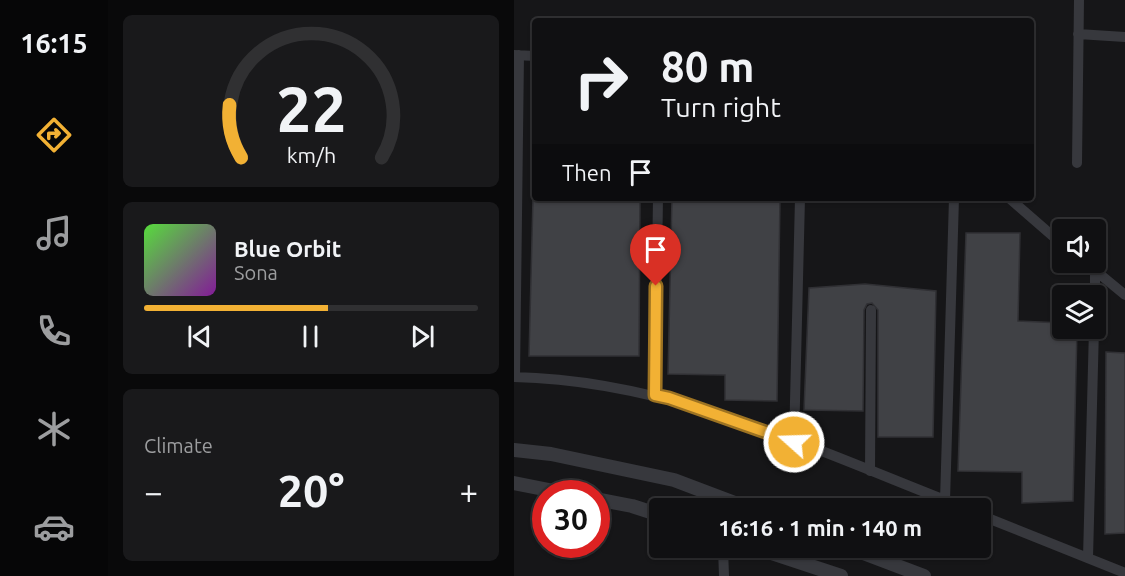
<!DOCTYPE html>
<meta charset="utf-8">
<style>
:root{--surface:#101012;--page:#19191b;--text:#f1f3f6;--muted:#9c9d9f;--line:#303032;--accent:#f2b134}
body{margin:0;font-family:Ubuntu,sans-serif;background:var(--page);color:var(--text);height:100vh;display:flex;flex-direction:column;font-size:22px;white-space:nowrap}
*{box-sizing:border-box;margin:0}
p{font-size:20px;color:var(--muted)}
.icon{flex:none;width:33px;height:33px;fill:none;stroke:currentColor;stroke-width:2;stroke-linecap:round;stroke-linejoin:round}
.map{position:relative;flex:1;overflow:hidden}
.side{display:flex;flex-direction:column;gap:15px;padding:15px;background:#09090a;width:406px}
.side>*{flex:none}
.hud{position:absolute;left:18px;top:18px;width:502px;height:183px;border-radius:6px;box-shadow:0 2px 4px #0004,0 0 0 2px var(--line);background:#101012;color:var(--text);overflow:hidden}
.tools{position:absolute;left:538px;top:219px;display:grid;gap:12px}
.tools a{display:grid;place-items:center;width:54px;height:54px;border-radius:6px;background:var(--surface);box-shadow:0 2px 4px #0004,0 0 0 2px var(--line);font-size:30px}
.speed{position:absolute;left:18px;top:480px;display:flex;gap:12px;font-size:30px;font-weight:700;text-align:center}
.speed>*{display:grid;place-content:center;width:78px;height:78px;border-radius:50%;background:var(--surface);box-shadow:0 2px 4px #0004,0 0 0 2px var(--line);line-height:1}
.speed .limit{border:9px solid #d22;background:#fff;color:#111}
.pin{position:absolute;display:grid;place-items:center;width:51px;height:51px;color:#fff;margin:-62px -26px;border-radius:50% 50% 50% 0;rotate:-45deg;box-shadow:0 0 6px #0007}
.pin .icon{rotate:45deg}
.me{position:absolute;width:66px;margin:-33px;rotate:290deg;stroke-linejoin:round;filter:drop-shadow(0 0 4px #0008)}
.turn{display:flex;align-items:center;gap:21px;height:126px;padding:0 30px;font-size:27px}
.turn .icon{width:78px;height:78px;stroke-width:2.5}
.turn b{display:block;font-size:42px;line-height:51px}
.then{display:flex;align-items:center;height:57px;padding:0 30px;background:#0003;gap:12px;font-size:22px}
.big{font-size:45px;font-weight:700;line-height:1.1}
.side .card{flex:1;display:flex;flex-direction:column;justify-content:center;gap:9px;min-width:0;padding:0 21px;border-radius:9px;background:var(--page)}
.side .dial{align-items:center;gap:0}
.dial svg{height:156px;overflow:visible;fill:none;stroke:var(--line);stroke-width:7;stroke-linecap:round;text-anchor:middle}
.dial text{fill:var(--text);stroke:none}
.song{display:flex;align-items:center;gap:18px}
.cover{width:72px;height:72px;border-radius:9px;background:linear-gradient(135deg,hsl(110 70% 55%),hsl(290 70% 35%))}
.played{height:6px;border-radius:3px;background:linear-gradient(90deg,var(--accent) 55%,var(--line) 55%)}
.keys{display:flex;justify-content:space-around;direction:ltr}
.heat{display:flex;justify-content:space-between;align-items:center;font-size:33px;direction:ltr}
.trip{position:absolute;left:135px;top:498px;width:342px;height:60px;border-radius:6px;background:var(--surface);box-shadow:0 2px 4px #0004,0 0 0 2px var(--line);font-weight:700;line-height:60px;text-align:center}
main{display:flex;flex:1;min-height:0}
.menu{display:flex;flex-direction:column;width:108px;justify-content:space-around;align-items:center;background:#060607;color:var(--muted)}
.menu .icon{width:42px;height:42px}
.menu .selected{color:var(--accent)}
.menu b{font-size:27px;color:var(--text)}
.map>svg:first-child{display:block}
.building{fill:#404145;stroke:#303034;stroke-width:1.5}
.lines{fill:none;stroke-linecap:round;stroke-linejoin:round}
.minor{stroke:#37383d;stroke-width:10}
.tertiary{stroke:#37383d;stroke-width:14}
.route-casing{stroke:#9d7322;stroke-width:15}
.route{stroke:#f2b134;stroke-width:10}
</style>
<main>
<nav class="menu">
<b>16:15</b>
<svg class="icon selected" aria-label="directions" viewBox="0 0 24 24"><path d="M12 3l9 9-9 9-9-9zM9 14v-3h6M13 9l2 2-2 2"/></svg>
<svg class="icon" aria-label="music" viewBox="0 0 24 24"><path d="M9 18V5l10-2v13"/><circle cx="6" cy="18" r="3"/><circle cx="16" cy="16" r="3"/></svg>
<svg class="icon" aria-label="phone" viewBox="0 0 24 24"><path d="M5 4h4l2 5-3 2q2 4 5 5l2-3 5 2v4C11 20 4 13 5 4z"/></svg>
<svg class="icon" aria-label="climate" viewBox="0 0 24 24"><path d="M12 3v18M4 7l16 10M4 17L20 7"/></svg>
<svg class="icon" aria-label="car" viewBox="0 0 24 24"><path d="M5 17H2v-5l4-1 3-4h7l3 4 3 1v5h-3M9 17h6M6 11h13"/><circle cx="7" cy="17" r="2"/><circle cx="17" cy="17" r="2"/></svg>
</nav>
<section class="side">
<div class="card dial"><svg viewBox="0 0 100 80">
<path d="M14 69A42 42 0 1 1 86 69"/>
<path d="M14 69A42 42 0 0 1 8 42" stroke="#f2b134"/>
<text x="50" y="56" font-size="32" font-weight="700">22</text>
<text x="50" y="72" font-size="11">km/h</text>
</svg></div>
<div class="card">
<div class="song"><i class="cover"></i><div><b>Blue Orbit</b><p>Sona</p></div></div>
<div class="played"></div>
<div class="keys"><svg class="icon" aria-label="previous" viewBox="0 0 24 24"><path d="M18 5L8 12l10 7zM5 5v14"/></svg><svg class="icon" aria-label="pause" viewBox="0 0 24 24"><path d="M8 5v14M16 5v14"/></svg><svg class="icon" aria-label="next" viewBox="0 0 24 24"><path d="M6 5l10 7-10 7zM19 5v14"/></svg></div>
</div>
<div class="card"><p>Climate</p>
<div class="heat"><a>−</a><b class="big">20°</b><a>+</a></div>
</div>
</section>
<div class="map">
<svg width="611" height="576" viewBox="0 0 611 576">
<rect width="100%" height="100%" fill="#161618"/>
<path class="building" d="M 19,198 L 126,198 L 125,356 L 15,356 Z
M 158,198 L 266,198 L 263,401 L 211,400 L 211,375 L 154,374 Z
M 452,233 L 506,233 L 504,321 L 549,323 L 549,328 L 563,328 L 559,501 L 508,503 L 508,472 L 444,471 Z
M 351,284 L 422,291 L 419,437 L 364,437 L 364,310 L 358,303 L 353,304 L 350,310 L 349,411 L 290,410 L 295,288 Z
M 592,352 L 611,353 L 611,533 L 591,534 Z"/>
<g class="lines">
<path class="minor" d="M 564,34 L 611,37
M 0,55 L 21,56
M 563,163 L 565,0
M 495,198 L 549,245
M 571,262 L 611,295
M 581,296 L 581,271
M 0,377 C 158,380 306,452 451,508
M 1,377 L 5,55
M 141,395 L 144,198
M 280,442 L 286,198
M 356,471 L 357,310
M 431,501 L 440,198
M 466,515 L 611,573
M 209,548 L 210,576
M 574,558 L 580,328"/>
<path class="tertiary" d="M 0,450 L 37,454 L 160,480 L 234,508
M 0,483 L 55,494
M 82,499 L 118,506 L 146,515
M 242,548 L 327,576
M 336,548 L 410,576"/>
</g>
<g class="lines">
<defs>
<path id="route" d="M 142,286 L 141,395 L 155,398 L 280,442"/>
</defs>
<use href="#route" class="route-casing"/>
<use href="#route" class="route"/>
</g>
</svg>
<div class="tools">
<a><svg class="icon" aria-label="sound" viewBox="0 0 24 24"><path d="M4 9h4l5-4v14l-5-4H4zM17 9q2 3 0 6"/></svg></a>
<a><svg class="icon" aria-label="layers" viewBox="0 0 24 24"><path d="M12 4l9 5-9 5-9-5zM3 14l9 5 9-5"/></svg></a>
</div>
<div class="speed"><div class="limit">30</div></div>
<div class="pin" style="left:142px;top:286px;background:#d93025"><svg class="icon" aria-label="arrive" viewBox="0 0 24 24"><path d="M6 21V4h12l-3 4 3 4H6"/></svg></div>
<svg class="me" style="left:280px;top:442px" viewBox="-20 -20 40 40"><circle r="17" fill="#f2b134" stroke="#fff" stroke-width="3"/><path d="M0-11L8 9 0 5-8 9z" fill="#fff"/></svg>
<div class="trip">16:16 · 1 min · 140 m</div>
<div class="hud">
<div class="turn"><svg class="icon" aria-label="right" viewBox="0 0 24 24"><path d="M7 20v-9h11M14 6l5 5-5 5"/></svg><div><b>80 m</b>Turn right</div></div>
<div class="then">Then<svg class="icon" aria-label="arrive" viewBox="0 0 24 24"><path d="M6 21V4h12l-3 4 3 4H6"/></svg></div>
</div>
</div>
</main>
